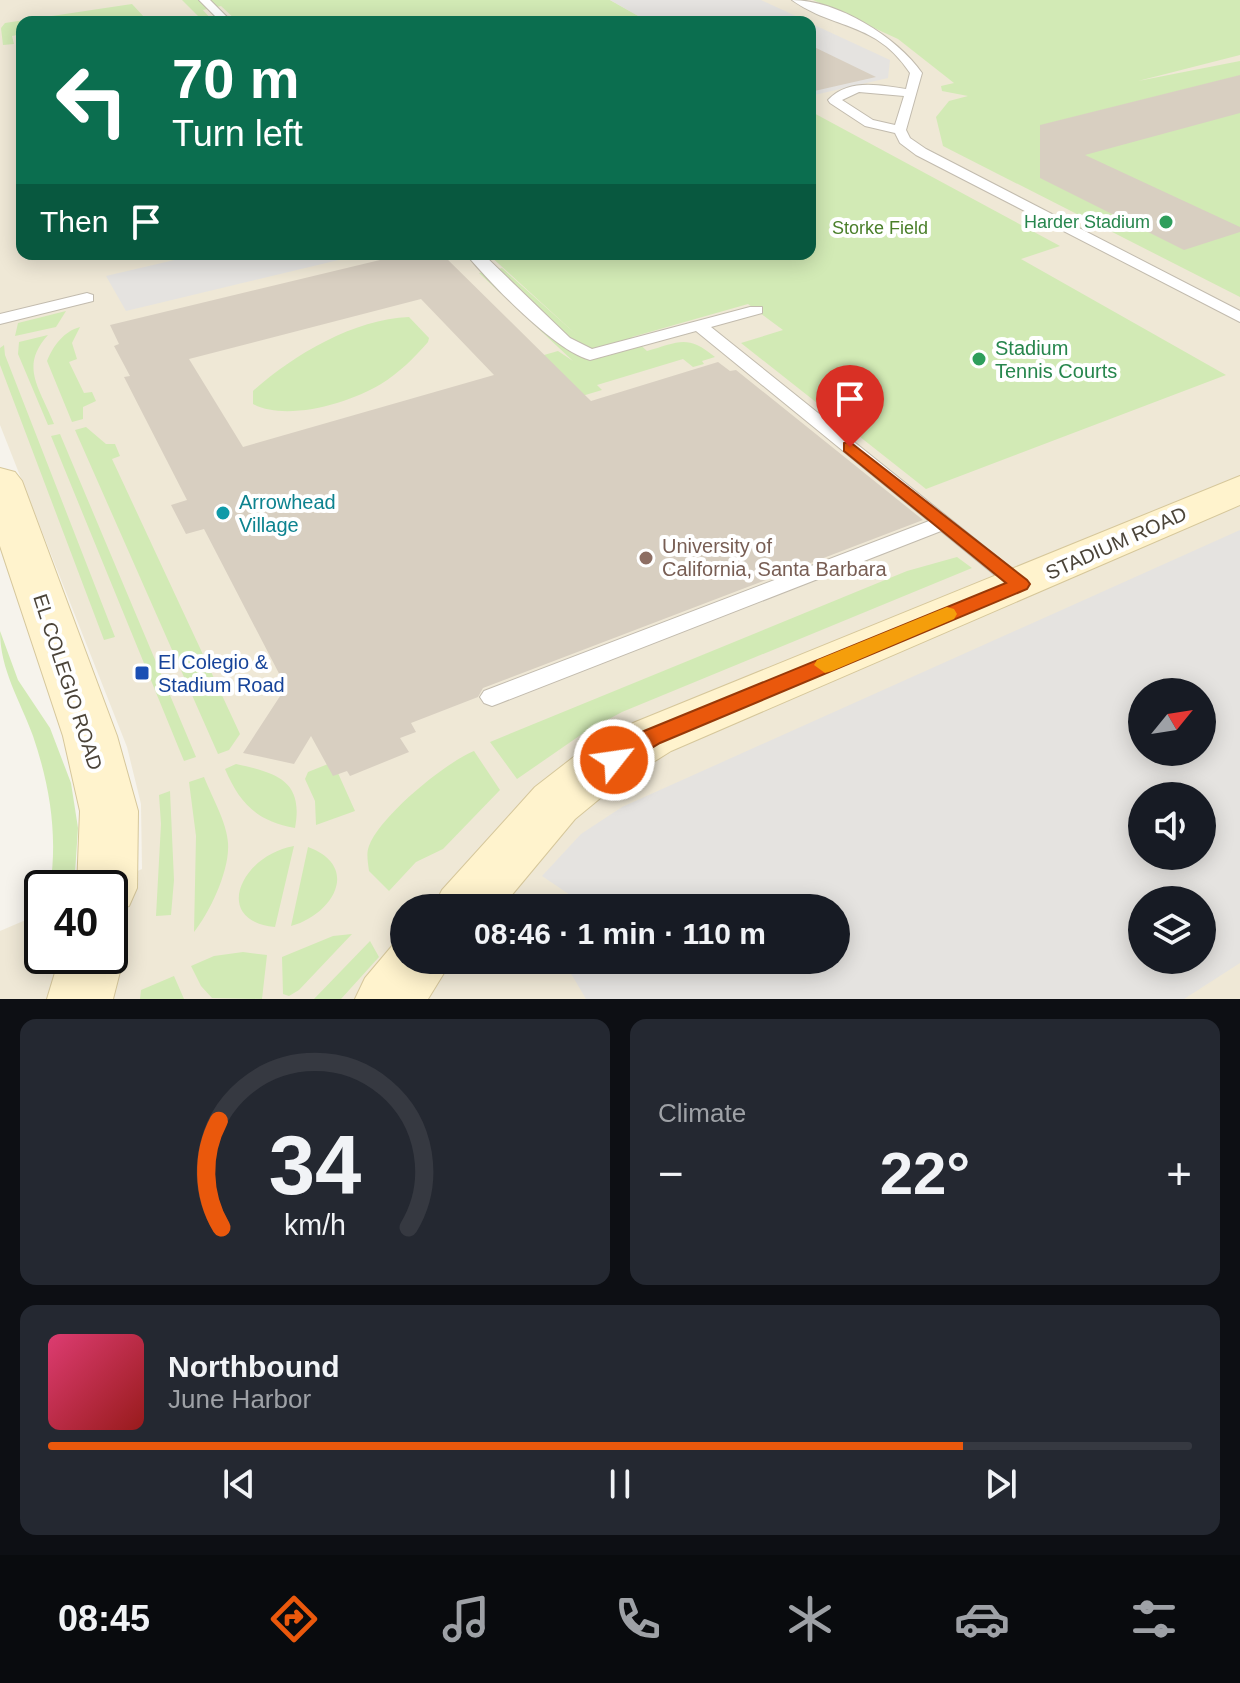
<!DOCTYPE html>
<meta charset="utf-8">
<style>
:root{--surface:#171b24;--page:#242831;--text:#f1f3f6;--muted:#9ea1a6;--line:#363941;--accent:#ea580c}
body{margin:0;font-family:Arial,sans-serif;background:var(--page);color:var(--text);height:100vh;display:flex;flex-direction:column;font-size:30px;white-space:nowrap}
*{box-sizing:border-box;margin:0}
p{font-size:26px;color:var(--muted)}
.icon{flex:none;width:44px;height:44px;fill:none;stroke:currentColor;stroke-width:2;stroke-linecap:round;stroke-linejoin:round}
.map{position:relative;height:999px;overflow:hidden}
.drawer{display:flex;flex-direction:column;gap:20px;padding:20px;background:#0d0f14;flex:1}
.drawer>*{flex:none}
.hud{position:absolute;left:16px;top:16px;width:800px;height:244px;border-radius:16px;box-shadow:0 4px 20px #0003;background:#0b6e4f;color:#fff;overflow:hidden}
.needle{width:52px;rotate:60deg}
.fabs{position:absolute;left:1128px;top:678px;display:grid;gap:16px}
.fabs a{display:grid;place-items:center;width:88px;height:88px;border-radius:50%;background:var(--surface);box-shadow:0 4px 20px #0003;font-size:40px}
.speed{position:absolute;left:24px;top:870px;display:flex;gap:16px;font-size:40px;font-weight:700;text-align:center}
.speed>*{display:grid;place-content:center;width:104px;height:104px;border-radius:50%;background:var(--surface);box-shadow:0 4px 20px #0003;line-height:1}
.speed .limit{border:4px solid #111;border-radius:12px;background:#fff;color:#111}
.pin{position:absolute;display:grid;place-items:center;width:68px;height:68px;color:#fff;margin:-82px -34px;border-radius:50% 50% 50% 0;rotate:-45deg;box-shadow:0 0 8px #0007}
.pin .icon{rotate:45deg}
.me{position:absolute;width:88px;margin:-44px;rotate:60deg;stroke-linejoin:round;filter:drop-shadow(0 0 6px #0008)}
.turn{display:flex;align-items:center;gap:28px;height:168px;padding:0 24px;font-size:36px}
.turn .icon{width:104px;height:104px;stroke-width:2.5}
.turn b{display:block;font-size:56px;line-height:68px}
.then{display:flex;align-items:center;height:76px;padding:0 24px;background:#0003;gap:16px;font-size:30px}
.big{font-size:60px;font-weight:700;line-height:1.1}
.drawer .widget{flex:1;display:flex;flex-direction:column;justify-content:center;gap:12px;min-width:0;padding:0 28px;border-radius:16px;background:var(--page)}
.drawer .dial{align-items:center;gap:0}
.dial svg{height:208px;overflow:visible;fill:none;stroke:var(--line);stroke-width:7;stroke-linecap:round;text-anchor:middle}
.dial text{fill:var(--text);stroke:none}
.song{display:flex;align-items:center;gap:24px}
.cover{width:96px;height:96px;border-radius:12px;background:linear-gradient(135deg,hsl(340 70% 55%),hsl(0 70% 35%))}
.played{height:8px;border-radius:4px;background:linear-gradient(90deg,var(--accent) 80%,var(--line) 80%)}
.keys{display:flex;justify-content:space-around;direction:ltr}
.heat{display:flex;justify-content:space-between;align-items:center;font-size:44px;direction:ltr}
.drawer .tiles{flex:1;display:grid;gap:20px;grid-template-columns:1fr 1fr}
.widget:last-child{grid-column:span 2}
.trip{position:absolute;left:390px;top:894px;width:460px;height:80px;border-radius:40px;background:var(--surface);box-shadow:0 4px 20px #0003;font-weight:700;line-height:80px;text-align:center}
.menu{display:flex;height:128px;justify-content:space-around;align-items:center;background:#090b0e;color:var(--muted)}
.menu .icon{width:56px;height:56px}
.menu .current{color:var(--accent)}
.menu b{font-size:36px;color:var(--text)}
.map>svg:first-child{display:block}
.education{fill:#efe8d6;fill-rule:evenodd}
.green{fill:#d2eab5}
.parking{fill:#e5e3e0;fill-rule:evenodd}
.building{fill:#d8cfc1;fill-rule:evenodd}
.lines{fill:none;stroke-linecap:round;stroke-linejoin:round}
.lane-casing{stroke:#c2bbae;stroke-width:2}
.secondary-casing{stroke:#d6c79b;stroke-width:2}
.lane{fill:#fff;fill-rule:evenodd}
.secondary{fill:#fff3cd;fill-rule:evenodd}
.route{fill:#ea580c;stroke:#983908;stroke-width:2}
.slow{fill:#f59e0b}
.leisure-dot{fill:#2e9e5b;stroke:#fff;stroke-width:3}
.culture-dot{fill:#0f9aa8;stroke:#fff;stroke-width:3}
.education-dot{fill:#8d6e63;stroke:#fff;stroke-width:3}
.transit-dot{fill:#1a4fb4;stroke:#fff;stroke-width:3}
.labels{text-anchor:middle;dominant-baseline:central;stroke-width:8;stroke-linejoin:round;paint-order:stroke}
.far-leisure-label{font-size:18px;fill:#27864d;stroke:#fff;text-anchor:end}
.far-park-label{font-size:18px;fill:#4a7f2a;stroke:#fff}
.leisure-label{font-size:20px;fill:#27864d;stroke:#fff;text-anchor:start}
.culture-label{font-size:20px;fill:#0d838f;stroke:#fff;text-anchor:start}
.street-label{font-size:20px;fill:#4b4439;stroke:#fff}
.education-label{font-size:20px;fill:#785e54;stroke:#fff;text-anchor:start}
.transit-label{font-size:20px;fill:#164399;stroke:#fff;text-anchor:start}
</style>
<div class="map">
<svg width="1240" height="999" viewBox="0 0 1240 999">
<rect width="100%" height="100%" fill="#f6f3ec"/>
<path class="education" d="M 0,0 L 1240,0 L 1240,999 L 0,999 L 0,931 L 42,913 L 42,956 L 110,956 L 110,888 L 99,888 L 142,869 L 141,804 L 127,747 L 0,425 ZM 22,22 L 810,22 L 810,254 L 22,254 ZM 1142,692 L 1202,692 L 1202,752 L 1142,752 ZM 1142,796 L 1202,796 L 1202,856 L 1142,856 ZM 1142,900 L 1202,900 L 1202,960 L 1142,960 ZM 404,908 L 836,908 L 836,960 L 404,960 Z"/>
<path class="green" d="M 182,0 L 610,0 L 649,22 L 238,22 L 221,6 L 203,10 L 200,7 L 214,22 L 204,22 Z
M 813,0 L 1240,0 L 1240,55 L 1138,81 L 1240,61 L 1240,297 L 943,146 L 936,117 L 949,101 L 968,96 L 942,91 L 941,86 L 954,83 L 898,39 Z
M 132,4 L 145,18 L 22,22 L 22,34 L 12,36 L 14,44 L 3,45 L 1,28 L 5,23 Z
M 810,111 L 1060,246 L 1021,259 L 1226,375 L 926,489 L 741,343 L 783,330 L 748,304 L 632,337 L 647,351 C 679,342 687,334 715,357 L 702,361 L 704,364 L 693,367 L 683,359 L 597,385 L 602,390 L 532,411 L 544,355 L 558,351 L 573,361 L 479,273 L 502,268 L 579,337 L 488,254 L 810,254 Z
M 66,311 L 56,327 L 15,336 L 18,323 Z
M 409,317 L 429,338 L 428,342 C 414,358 399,373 381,384 C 350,403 286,422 253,404 L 253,391 C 293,355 354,319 409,317 Z
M 80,327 L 72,343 L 77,359 L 69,362 L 84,393 L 92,392 L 96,401 L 83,407 L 83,419 L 72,422 L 47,361 C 53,346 64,331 80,327 Z
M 48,335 C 19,367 40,388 54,424 L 48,425 L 18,354 L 19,342 Z
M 4,345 L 5,355 L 115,637 L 104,640 L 0,365 L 0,348 Z
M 86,427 L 106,444 L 115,444 L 120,456 L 112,459 L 240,734 L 229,750 L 218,754 L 75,430 Z
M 60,434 L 196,757 L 184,761 L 51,436 Z
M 957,557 L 972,568 L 622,712 L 585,732 L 517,779 L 490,742 L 907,571 Z
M 0,631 L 18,680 L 50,728 L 71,783 L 78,828 L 74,888 L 50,888 C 58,835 50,786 33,736 C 20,700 0,670 0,631 Z
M 474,751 L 500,790 L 443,849 L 416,862 L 389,891 L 369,871 C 368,863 366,853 369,846 C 380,816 445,763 474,751 Z
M 333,762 L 355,811 L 316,825 L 315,801 L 305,779 L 308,772 Z
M 236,764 C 276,773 304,780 295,828 C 257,821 240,804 225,769 Z
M 204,777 C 212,797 227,823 228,843 C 230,870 210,912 194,932 L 196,836 L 189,782 Z
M 170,791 L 174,880 L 171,915 L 156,916 L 161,824 L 159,795 Z
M 294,846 L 275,927 C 211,921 241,855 294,846 Z
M 308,847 C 362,867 332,915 291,926 Z
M 352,934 L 299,990 L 289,996 L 283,994 L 282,957 L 333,936 Z
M 370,941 L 379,957 L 341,999 L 314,999 Z
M 243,952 L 267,955 L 262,999 L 212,998 L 201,986 L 191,966 L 214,956 Z
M 174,976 L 184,999 L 140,999 L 141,990 Z"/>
<path class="parking" d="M 610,0 L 761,0 L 809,22 L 649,22 Z
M 810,23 L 890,60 L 888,78 L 810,96 Z
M 200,254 L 344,254 L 347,258 L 126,311 L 106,276 Z
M 1240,530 L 1240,963 L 1184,999 L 586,999 L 563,960 L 836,960 L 836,908 L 574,908 L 579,901 L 542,876 L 581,834 L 622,807 ZM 1202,692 L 1202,752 L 1142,752 L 1142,692 ZM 1202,796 L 1202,856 L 1142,856 L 1142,796 ZM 1202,900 L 1202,960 L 1142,960 L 1142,900 Z"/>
<path class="building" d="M 810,45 L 876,77 L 810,92 Z
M 1240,75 L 1240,113 L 1085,155 L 1240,227 L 1240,232 L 1184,250 L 1040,178 L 1040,125 Z
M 405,254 L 427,254 L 432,258 L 443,255 L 591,401 L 718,362 L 730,371 L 736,370 L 923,520 L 483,688 L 478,697 L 411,723 L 416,732 L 400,738 L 409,752 L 350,776 L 347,771 L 333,776 L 311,736 L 294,764 L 243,753 L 286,687 L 204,529 L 186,534 L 171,505 L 187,500 L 124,377 L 130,376 L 114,346 L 119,344 L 110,325 ZM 421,299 L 494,375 L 243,447 L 189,359 Z"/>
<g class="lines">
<defs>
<path id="lane" d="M 199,0 L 210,0 L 232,22 L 221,22 Z
M 792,0 C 837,0 897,37 922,73 L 906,130 L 910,138 L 926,149 L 1240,311 L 1240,322 L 916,155 L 900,143 L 895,133 L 865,126 L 830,103 L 828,100 C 848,78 880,85 906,89 L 910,73 C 876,21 834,30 792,0 ZM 859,92 L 904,96 L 895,125 L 873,120 L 842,100 Z
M 466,254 L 483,254 L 570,338 L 592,349 L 750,307 L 762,307 L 762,313 L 711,327 L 1031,584 L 1020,591 L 1012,589 L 941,531 L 500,703 L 492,706 L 484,703 L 480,697 L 484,691 L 929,521 L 696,331 L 590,360 C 555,351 490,283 466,254 Z
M 87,293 L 93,295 L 93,301 L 0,324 L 0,314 Z"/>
<path id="secondary" d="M 0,468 L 15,472 L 22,481 L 117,736 L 138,811 L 137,888 L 129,906 L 110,912 L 110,888 L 77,888 L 80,811 L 63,736 L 0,546 Z
M 1240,476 L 1240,505 L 671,751 L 615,786 L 575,819 L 501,908 L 433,908 L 442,890 L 535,787 L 575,756 L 633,723 Z
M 110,935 L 115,936 L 124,956 L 113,999 L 47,999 L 60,956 L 110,956 Z
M 404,938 L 404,960 L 452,960 L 428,999 L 355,999 L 365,978 L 397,940 Z"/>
</defs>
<use href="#lane" class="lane-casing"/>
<use href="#secondary" class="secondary-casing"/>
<use href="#lane" class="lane"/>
<use href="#secondary" class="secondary"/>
</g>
<path class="route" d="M 850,442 L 1027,580 L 1030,584 L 1027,589 L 660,743 L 622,766 L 606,766 L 602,760 L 606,753 L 644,731 L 1006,583 L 844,451 L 844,443 Z"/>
<path class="slow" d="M 947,607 L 954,609 L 957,614 L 954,619 L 832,671 L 825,673 L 814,665 L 817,660 Z"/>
<g class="leisure-dot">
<circle cx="1166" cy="222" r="8"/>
<circle cx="979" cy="359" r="8"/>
</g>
<circle class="culture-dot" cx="223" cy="513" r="8"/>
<circle class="education-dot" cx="646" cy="558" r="8"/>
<rect class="transit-dot" x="134" y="665" width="16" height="16" rx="4"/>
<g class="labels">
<g class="far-leisure-label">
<text x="1150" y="222">Harder Stadium</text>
</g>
<g class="far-park-label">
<text x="880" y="228">Storke Field</text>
</g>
<g class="leisure-label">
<text x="995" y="348">Stadium<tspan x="995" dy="23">Tennis Courts</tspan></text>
</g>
<g class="culture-label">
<text x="239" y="502">Arrowhead<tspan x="239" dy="23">Village</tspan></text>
</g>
<g class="street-label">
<text transform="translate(1116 543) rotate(-24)">STADIUM ROAD</text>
<text transform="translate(68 682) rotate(72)">EL COLEGIO ROAD</text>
</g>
<g class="education-label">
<text x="662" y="546">University of<tspan x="662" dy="23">California, Santa Barbara</tspan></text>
</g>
<g class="transit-label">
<text x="158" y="662">El Colegio &amp;<tspan x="158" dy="23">Stadium Road</tspan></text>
</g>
</g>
</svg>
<div class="fabs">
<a><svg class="needle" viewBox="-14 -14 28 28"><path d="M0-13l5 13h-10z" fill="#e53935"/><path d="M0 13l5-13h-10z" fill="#9ea1a6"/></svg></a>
<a><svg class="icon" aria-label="sound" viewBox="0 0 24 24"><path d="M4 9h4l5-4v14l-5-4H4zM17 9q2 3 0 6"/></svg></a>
<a><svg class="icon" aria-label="layers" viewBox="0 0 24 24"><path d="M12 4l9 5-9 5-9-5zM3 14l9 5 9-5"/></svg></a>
</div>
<div class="speed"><div class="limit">40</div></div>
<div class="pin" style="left:850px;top:447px;background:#d93025"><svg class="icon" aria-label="arrive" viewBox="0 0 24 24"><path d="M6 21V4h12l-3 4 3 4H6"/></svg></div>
<svg class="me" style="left:614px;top:760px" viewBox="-20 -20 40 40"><circle r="17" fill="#ea580c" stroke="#fff" stroke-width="3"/><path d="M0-11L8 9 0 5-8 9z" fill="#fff"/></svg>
<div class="trip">08:46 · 1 min · 110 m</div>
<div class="hud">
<div class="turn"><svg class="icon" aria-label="left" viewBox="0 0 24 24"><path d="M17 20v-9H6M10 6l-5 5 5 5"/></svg><div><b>70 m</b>Turn left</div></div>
<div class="then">Then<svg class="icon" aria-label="arrive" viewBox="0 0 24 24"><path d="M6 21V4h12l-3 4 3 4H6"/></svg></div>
</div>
</div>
<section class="drawer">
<div class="tiles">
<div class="widget dial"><svg viewBox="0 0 100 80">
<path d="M14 69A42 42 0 1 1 86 69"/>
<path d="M14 69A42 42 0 0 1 13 28" stroke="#ea580c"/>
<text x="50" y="56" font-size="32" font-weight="700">34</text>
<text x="50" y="72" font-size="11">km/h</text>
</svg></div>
<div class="widget"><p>Climate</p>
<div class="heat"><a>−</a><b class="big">22°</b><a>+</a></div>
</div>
<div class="widget">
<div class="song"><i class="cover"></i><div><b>Northbound</b><p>June Harbor</p></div></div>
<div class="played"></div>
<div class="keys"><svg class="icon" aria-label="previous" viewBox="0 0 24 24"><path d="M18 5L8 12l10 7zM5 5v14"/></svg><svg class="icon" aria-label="pause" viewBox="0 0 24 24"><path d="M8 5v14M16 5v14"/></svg><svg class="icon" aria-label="next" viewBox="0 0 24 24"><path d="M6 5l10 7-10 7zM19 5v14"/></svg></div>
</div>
</div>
</section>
<nav class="menu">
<b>08:45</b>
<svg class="icon current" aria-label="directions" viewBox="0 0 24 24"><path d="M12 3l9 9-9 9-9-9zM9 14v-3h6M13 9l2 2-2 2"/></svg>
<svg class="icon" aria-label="music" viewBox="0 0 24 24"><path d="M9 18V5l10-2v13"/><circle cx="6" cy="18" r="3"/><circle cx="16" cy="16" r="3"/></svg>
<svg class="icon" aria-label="phone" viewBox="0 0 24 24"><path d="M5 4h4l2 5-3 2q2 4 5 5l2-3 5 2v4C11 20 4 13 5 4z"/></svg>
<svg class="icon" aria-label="climate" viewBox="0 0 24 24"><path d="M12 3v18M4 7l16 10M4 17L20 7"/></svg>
<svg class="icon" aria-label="car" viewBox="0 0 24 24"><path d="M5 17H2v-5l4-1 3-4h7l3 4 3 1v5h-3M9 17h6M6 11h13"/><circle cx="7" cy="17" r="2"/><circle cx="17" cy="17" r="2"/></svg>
<svg class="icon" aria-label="filters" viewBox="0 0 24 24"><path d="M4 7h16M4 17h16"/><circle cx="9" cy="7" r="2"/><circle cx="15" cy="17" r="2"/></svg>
</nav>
